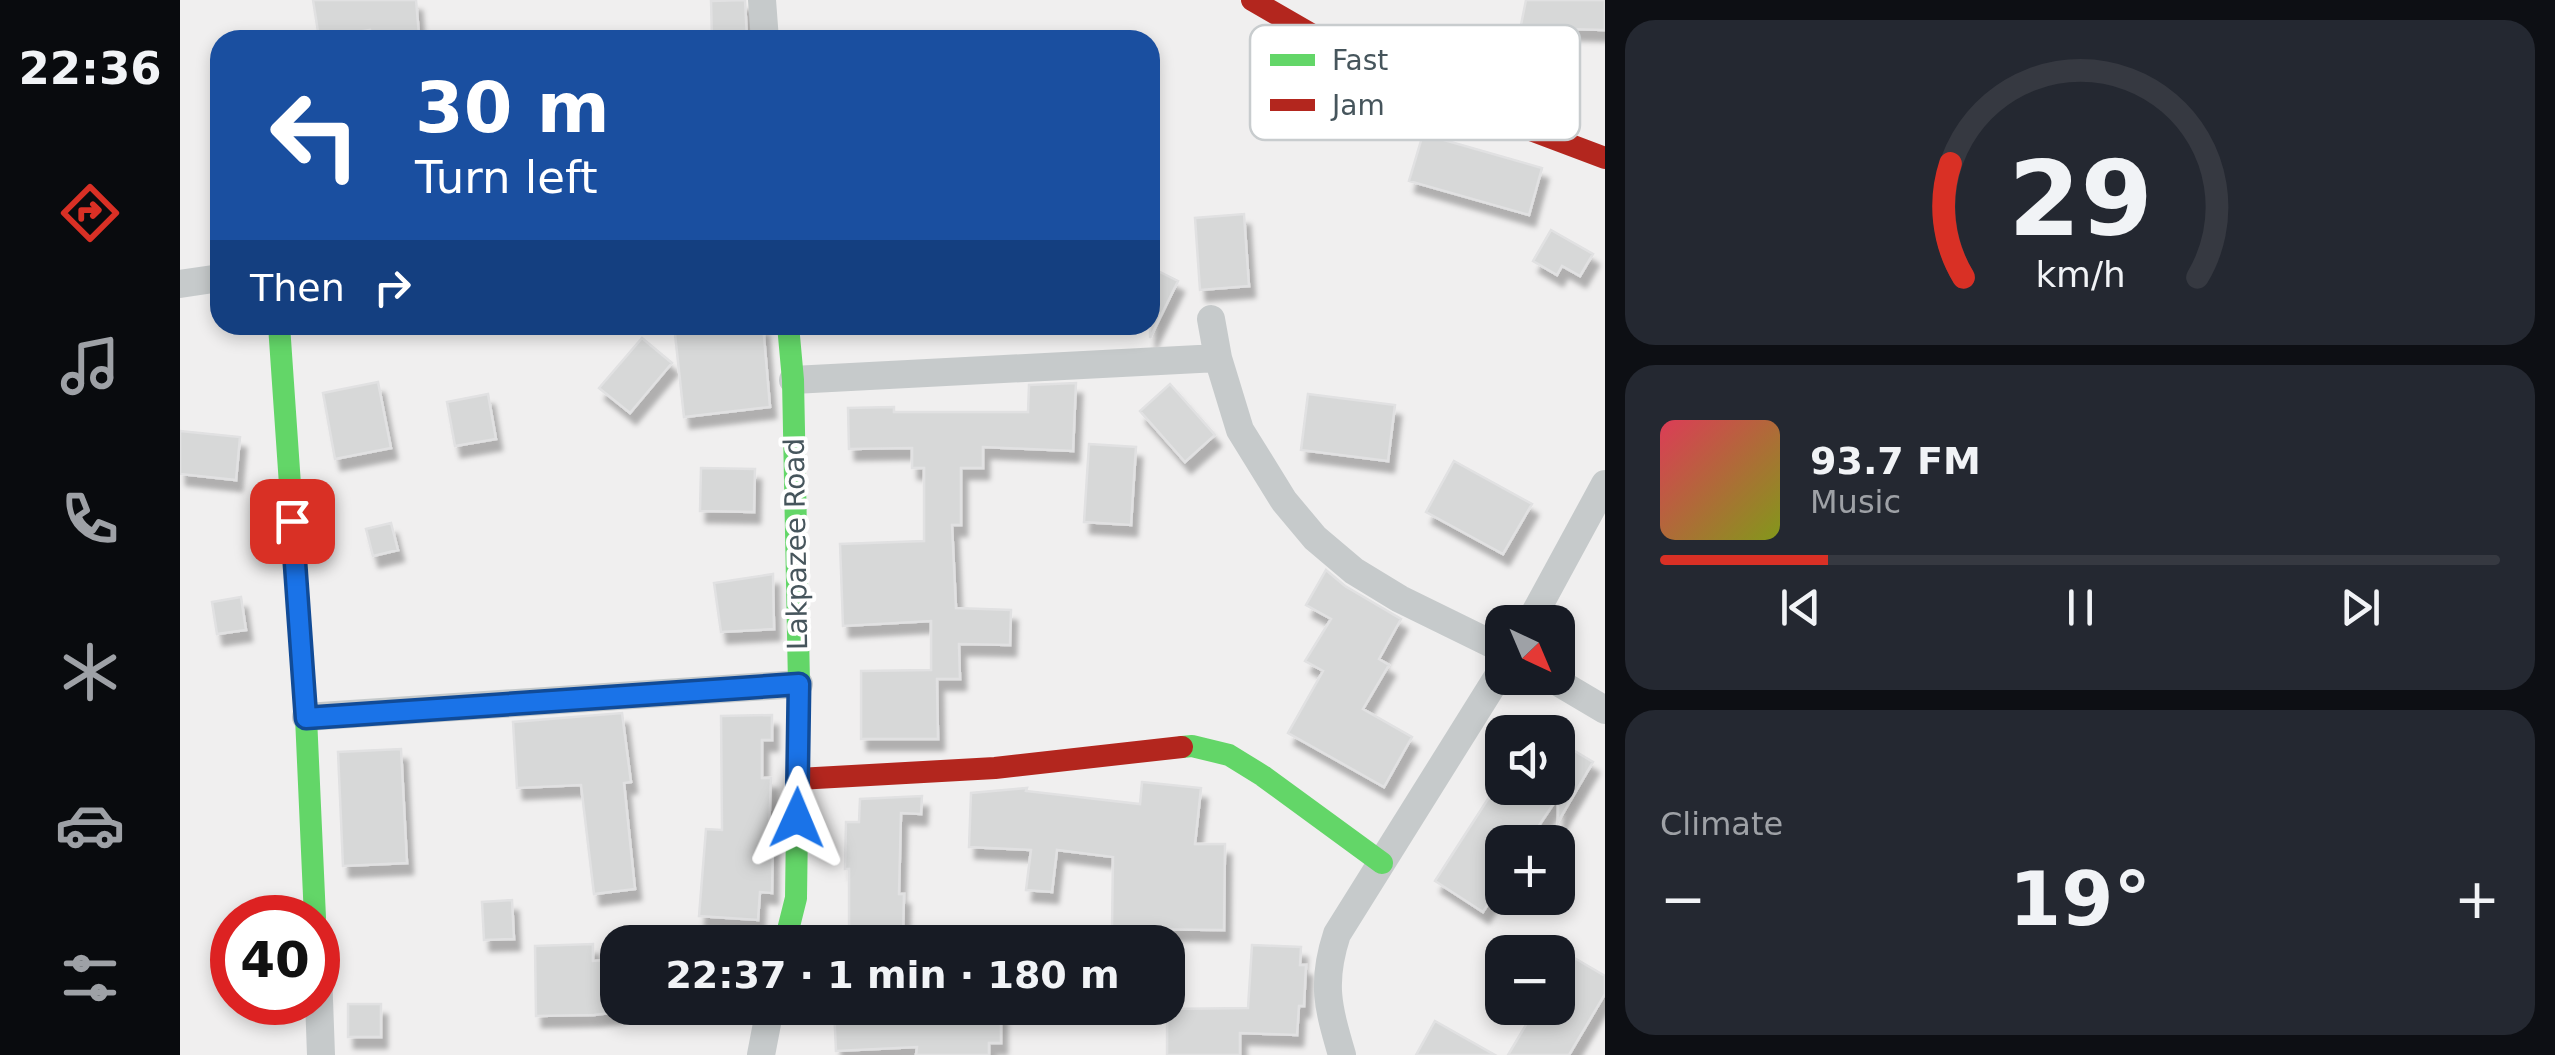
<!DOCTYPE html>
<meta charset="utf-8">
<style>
:root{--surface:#171b24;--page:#242831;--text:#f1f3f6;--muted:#9ea1a6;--line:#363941;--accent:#d93025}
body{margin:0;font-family:"DejaVu Sans",sans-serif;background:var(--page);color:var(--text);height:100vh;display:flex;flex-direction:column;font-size:38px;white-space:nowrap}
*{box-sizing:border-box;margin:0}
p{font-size:32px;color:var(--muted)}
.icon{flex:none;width:55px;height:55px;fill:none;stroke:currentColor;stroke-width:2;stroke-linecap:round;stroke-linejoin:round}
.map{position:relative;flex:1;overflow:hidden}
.drawer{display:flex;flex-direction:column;gap:20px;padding:20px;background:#0d0f14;width:950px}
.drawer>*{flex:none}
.banner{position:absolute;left:30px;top:30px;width:950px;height:305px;border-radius:30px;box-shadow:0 5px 15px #0003;background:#1a4fa0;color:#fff;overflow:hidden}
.needle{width:65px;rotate:136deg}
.controls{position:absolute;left:1305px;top:605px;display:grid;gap:20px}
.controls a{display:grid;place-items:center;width:90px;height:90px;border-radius:20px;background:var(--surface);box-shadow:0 5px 15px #0003;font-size:50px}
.speed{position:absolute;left:30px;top:895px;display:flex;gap:20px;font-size:50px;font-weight:700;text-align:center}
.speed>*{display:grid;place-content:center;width:130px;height:130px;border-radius:50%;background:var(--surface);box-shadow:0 5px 15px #0003;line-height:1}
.speed .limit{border:15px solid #d22;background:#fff;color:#111}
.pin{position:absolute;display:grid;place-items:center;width:85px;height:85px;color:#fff;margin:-42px;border-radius:20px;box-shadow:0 5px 15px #0006}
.me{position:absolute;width:110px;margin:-55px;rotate:1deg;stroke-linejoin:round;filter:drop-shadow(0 0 8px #0008)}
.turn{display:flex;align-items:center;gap:35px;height:210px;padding:0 40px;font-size:45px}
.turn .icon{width:130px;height:130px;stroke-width:2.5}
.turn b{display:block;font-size:70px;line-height:85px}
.then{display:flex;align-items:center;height:95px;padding:0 40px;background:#0003;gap:20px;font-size:38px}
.big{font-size:75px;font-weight:700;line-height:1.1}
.drawer .tile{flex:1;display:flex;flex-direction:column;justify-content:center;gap:15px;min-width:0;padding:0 35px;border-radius:30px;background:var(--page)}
.drawer .dial{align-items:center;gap:0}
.dial svg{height:260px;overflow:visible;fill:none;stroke:var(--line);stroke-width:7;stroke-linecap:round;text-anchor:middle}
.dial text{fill:var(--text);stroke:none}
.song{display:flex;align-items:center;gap:30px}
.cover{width:120px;height:120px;border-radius:15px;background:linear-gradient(135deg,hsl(350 70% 55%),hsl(70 70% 35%))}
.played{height:10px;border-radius:5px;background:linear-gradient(90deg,var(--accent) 20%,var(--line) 20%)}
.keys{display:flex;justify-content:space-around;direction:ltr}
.heat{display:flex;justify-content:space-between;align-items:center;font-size:55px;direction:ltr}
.trip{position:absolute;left:420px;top:925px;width:585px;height:100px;border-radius:30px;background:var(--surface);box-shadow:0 5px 15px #0003;font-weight:700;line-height:100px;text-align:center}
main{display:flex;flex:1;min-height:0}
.menu{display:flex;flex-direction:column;width:180px;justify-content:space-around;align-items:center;background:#090b0e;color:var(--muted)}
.menu .icon{width:70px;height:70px}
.menu .active{color:var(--accent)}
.menu b{font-size:45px;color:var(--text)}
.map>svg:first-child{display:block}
.building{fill:#d7d8d8;stroke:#e1e1e2;stroke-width:2.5;filter:url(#shadow)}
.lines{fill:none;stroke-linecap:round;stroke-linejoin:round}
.street{stroke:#c6cacb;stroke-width:28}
.fast{stroke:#63d668;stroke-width:22}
.jam{stroke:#b3261e;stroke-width:22}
.route-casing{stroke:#114b97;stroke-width:25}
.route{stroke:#1a73e8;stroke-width:18}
.labels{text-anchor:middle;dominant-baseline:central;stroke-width:8;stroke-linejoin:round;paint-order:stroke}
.street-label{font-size:28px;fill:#46555c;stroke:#fff}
.key{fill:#fff;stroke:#c8ccce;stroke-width:2.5}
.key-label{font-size:28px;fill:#46555c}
</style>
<main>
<nav class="menu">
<b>22:36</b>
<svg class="icon active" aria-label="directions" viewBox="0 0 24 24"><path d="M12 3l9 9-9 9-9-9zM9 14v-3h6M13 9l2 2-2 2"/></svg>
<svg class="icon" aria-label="music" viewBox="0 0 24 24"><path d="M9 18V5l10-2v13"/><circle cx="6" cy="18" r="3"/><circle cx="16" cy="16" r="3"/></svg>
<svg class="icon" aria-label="phone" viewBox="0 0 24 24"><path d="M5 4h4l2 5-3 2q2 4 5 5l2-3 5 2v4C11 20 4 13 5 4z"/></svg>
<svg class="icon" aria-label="climate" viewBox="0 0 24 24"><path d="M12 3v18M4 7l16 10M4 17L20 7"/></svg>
<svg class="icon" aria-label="car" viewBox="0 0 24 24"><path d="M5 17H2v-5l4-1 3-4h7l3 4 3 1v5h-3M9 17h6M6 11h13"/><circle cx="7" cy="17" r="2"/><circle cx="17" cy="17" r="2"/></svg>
<svg class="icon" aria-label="filters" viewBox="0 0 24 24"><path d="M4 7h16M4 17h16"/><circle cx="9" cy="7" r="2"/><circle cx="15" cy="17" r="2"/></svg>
</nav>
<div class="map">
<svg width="1425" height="1055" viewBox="0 0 1425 1055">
<defs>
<filter id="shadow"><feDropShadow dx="6" dy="11" stdDeviation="2.5" flood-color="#0004"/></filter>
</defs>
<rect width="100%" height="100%" fill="#f0efef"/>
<path class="building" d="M 133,0 L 236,0 L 239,35 L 223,40 L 191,40 L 190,30 L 139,38 Z
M 565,0 L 567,40 L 532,40 L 531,1 Z
M 1346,0 L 1425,0 L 1425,30 L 1386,29 L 1383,44 L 1339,35 Z
M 1243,134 L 1362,168 L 1349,215 L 1229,181 Z
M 1064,214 L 1069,286 L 1020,290 L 1015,218 Z
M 1371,230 L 1413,254 L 1400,276 L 1382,266 L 1377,275 L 1353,261 Z
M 970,267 L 998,281 L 970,338 Z
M 494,325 L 583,325 L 590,407 L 504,417 Z
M 462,338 L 492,363 L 450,413 L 419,388 Z
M 198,382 L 211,448 L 155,459 L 143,393 Z
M 896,383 L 893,451 L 803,447 L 803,468 L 781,468 L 781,525 L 772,525 L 776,608 L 831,610 L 830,645 L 779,644 L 780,679 L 757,679 L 758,739 L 681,739 L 681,671 L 751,670 L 751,621 L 663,626 L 660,544 L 744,541 L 744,468 L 732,468 L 732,448 L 669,449 L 668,408 L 714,407 L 714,412 L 848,412 L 849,385 Z
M 990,384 L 1035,435 L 1005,462 L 960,411 Z
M 308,394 L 316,439 L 275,446 L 267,402 Z
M 1128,394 L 1215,405 L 1208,461 L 1121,450 Z
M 0,431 L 60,437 L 56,480 L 0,474 Z
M 909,444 L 956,447 L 951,525 L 904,522 Z
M 1274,461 L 1352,504 L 1323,554 L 1246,512 Z
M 521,468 L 575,469 L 574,512 L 520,511 Z
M 211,523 L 218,550 L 193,556 L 186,529 Z
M 1146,570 L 1165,586 L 1221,619 L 1199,659 L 1209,665 L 1183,709 L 1232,737 L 1204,787 L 1108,733 L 1143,671 L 1125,661 L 1151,619 L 1126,605 Z
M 593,574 L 594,629 L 541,632 L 534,583 Z
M 61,597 L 66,630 L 37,634 L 32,602 Z
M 442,713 L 451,782 L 444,783 L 455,889 L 414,894 L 401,785 L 337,788 L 333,722 Z
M 592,715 L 592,740 L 582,740 L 582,778 L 591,778 L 589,833 L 593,834 L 592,893 L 580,892 L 578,920 L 519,916 L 526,829 L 542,830 L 541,716 Z
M 1378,741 L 1413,762 L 1378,822 L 1378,797 L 1348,842 L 1322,842 L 1322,882 L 1303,912 L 1255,881 L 1315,788 L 1378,788 Z
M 221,749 L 227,863 L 163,866 L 158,752 Z
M 962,782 L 1021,788 L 1015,844 L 1045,844 L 1044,930 L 932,929 L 933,857 L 877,850 L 872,892 L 846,890 L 851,850 L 789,847 L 791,793 L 847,788 L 846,791 L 960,804 Z
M 742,796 L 741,814 L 721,813 L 719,894 L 724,894 L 723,937 L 669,938 L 669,869 L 665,869 L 666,822 L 679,822 L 680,799 Z
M 332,900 L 334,939 L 304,940 L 302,902 Z
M 413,944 L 413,961 L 438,959 L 438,1012 L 414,1015 L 356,1016 L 355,946 Z
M 1072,945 L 1121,947 L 1120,965 L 1126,965 L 1124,1006 L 1119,1006 L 1117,1035 L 1060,1033 L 1060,1055 L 987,1055 L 987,1009 L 1068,1008 Z
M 1391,956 L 1425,976 L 1425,994 L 1389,1055 L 1328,1055 L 1356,1008 L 1378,1008 L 1378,978 Z
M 168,1004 L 201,1004 L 201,1037 L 168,1037 Z
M 654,1008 L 821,1008 L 821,1043 L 809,1043 L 809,1055 L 736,1055 L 737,1047 L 656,1051 Z
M 1255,1021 L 1315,1055 L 1236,1055 Z"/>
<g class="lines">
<path class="street" d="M 582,0 L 585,40
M 0,284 L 40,278
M 1031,319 L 1038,358 L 1060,430 L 1104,501 L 1135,538 L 1174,571 L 1220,599 L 1322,649
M 613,380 L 1038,358
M 1350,622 L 1425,484
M 1371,678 L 1425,710
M 126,717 L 619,684
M 138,972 L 141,1055
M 581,1055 L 590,1008
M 1162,1055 C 1148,1007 1141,983 1157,934 L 1322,670"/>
<path class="fast" d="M 99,325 L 126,717 L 135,918
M 1002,747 L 1012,746 L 1049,755 L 1083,776 L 1202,863
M 605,942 L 616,898 L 619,684 L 613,380 L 608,325"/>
<path class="jam" d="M 1072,0 L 1157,49 L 1271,100 L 1425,158
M 618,779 L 815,768 L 1002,747"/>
</g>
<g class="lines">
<defs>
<path id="route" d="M 112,521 L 126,718 L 619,684 L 617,818"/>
</defs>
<use href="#route" class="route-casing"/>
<use href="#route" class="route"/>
</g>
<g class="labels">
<g class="street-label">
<text transform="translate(616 544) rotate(-91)">Lakpazee Road</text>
</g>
</g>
<rect x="1070" y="25" width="330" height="115" rx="15" class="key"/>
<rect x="1090" y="54" width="45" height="12" fill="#63d668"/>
<rect x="1090" y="99" width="45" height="12" fill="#b3261e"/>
<g class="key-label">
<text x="1152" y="70">Fast</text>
<text x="1152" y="115">Jam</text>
</g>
</svg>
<div class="controls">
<a><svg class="needle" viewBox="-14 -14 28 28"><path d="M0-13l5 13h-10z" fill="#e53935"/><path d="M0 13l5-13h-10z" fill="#9ea1a6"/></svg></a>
<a><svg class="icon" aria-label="sound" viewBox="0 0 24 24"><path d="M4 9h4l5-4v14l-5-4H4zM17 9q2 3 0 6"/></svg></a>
<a>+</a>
<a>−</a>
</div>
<div class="speed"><div class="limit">40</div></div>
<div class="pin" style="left:112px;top:521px;background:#d93025"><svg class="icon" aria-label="arrive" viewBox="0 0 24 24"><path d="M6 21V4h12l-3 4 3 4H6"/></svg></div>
<svg class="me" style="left:617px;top:818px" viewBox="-20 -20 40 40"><path d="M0-17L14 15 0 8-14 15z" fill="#1a73e8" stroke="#fff" stroke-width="4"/></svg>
<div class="trip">22:37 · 1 min · 180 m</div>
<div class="banner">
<div class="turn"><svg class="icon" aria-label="left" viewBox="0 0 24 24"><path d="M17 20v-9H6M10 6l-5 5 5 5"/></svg><div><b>30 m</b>Turn left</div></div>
<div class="then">Then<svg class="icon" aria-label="right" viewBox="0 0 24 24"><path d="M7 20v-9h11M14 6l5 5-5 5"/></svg></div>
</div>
</div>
<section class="drawer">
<div class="tile dial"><svg viewBox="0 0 100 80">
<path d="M14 69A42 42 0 1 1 86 69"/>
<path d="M14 69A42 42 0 0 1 10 34" stroke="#d93025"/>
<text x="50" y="56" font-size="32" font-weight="700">29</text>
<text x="50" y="72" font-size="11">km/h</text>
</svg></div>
<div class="tile">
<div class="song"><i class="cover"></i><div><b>93.7 FM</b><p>Music</p></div></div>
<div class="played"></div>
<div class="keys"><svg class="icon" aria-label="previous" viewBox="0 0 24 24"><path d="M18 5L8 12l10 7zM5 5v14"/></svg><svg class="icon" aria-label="pause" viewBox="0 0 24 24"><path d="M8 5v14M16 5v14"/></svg><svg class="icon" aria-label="next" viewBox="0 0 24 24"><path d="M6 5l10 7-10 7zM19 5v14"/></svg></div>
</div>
<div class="tile"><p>Climate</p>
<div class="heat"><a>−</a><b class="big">19°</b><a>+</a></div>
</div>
</section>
</main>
